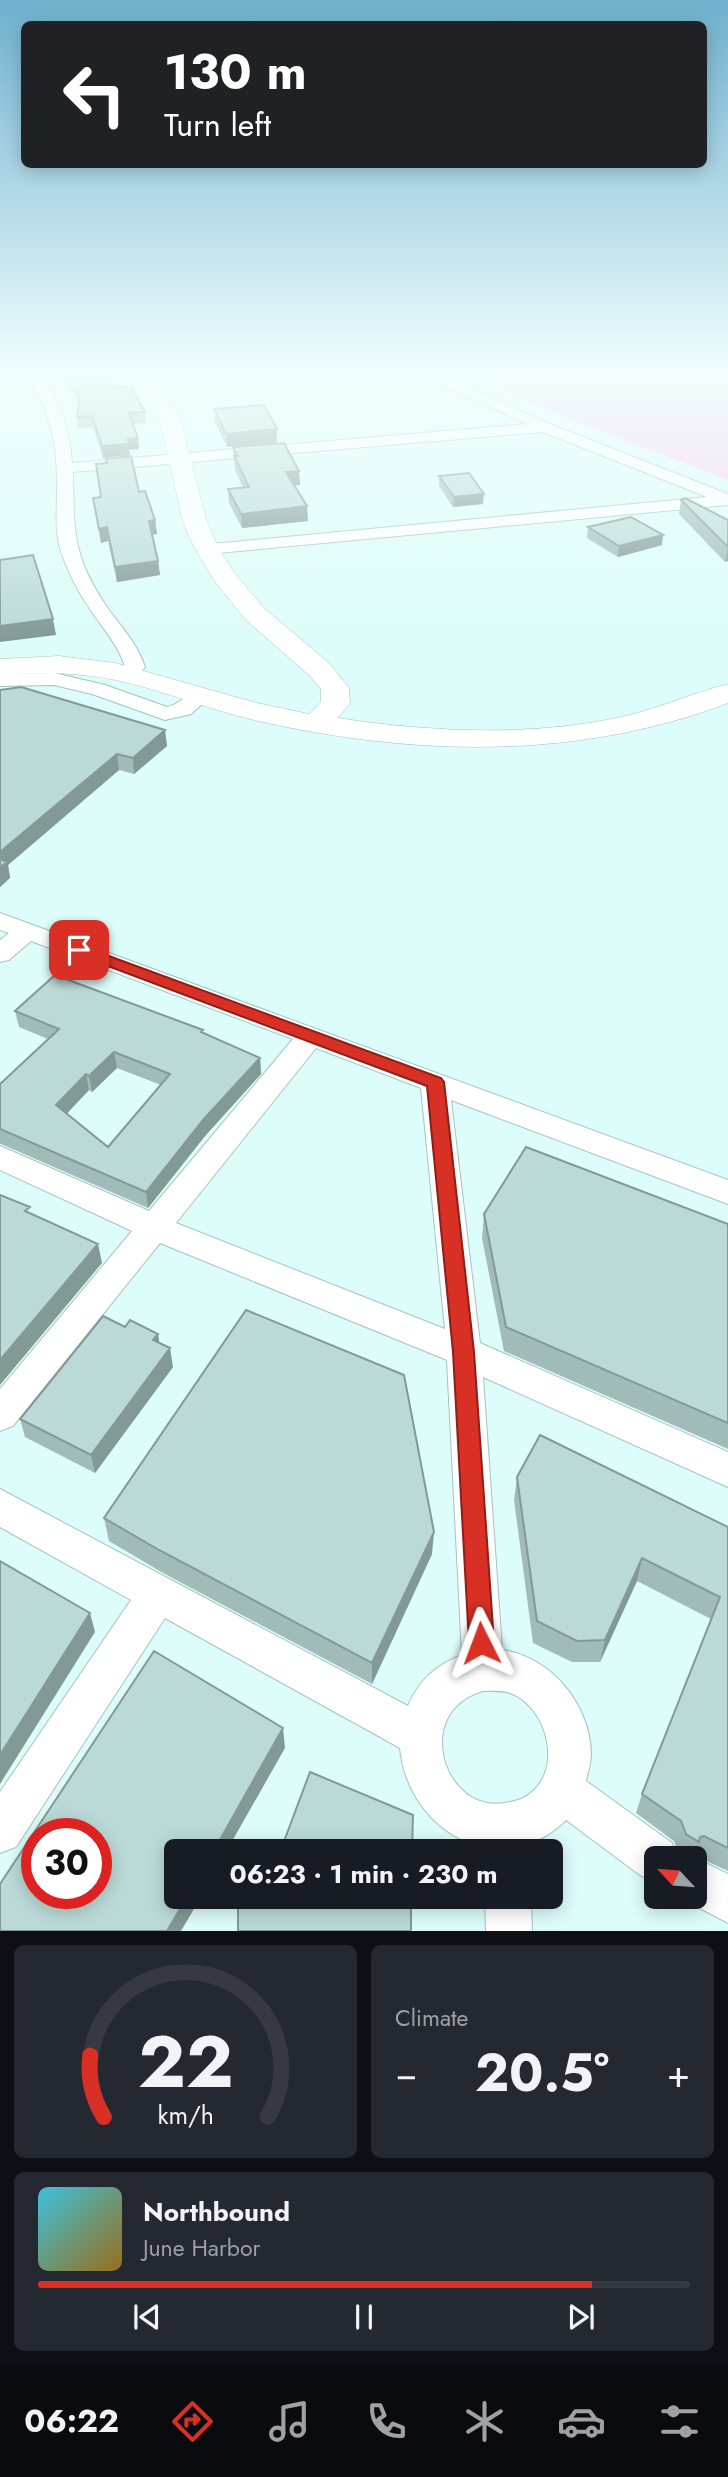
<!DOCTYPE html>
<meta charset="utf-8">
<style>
:root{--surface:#171b24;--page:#242831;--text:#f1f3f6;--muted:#9ea1a6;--line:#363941;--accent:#d93025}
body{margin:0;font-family:Jost,sans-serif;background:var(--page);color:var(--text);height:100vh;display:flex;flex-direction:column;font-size:26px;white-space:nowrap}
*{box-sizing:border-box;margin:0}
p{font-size:23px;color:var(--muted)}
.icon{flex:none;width:38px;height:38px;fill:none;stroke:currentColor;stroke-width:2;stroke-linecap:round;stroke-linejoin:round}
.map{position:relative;height:1931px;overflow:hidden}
.panel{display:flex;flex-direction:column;gap:14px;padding:14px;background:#0d0f14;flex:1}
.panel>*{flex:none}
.top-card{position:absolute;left:21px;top:21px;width:686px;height:147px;border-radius:10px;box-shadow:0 4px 18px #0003;background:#202124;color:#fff;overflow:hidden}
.needle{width:46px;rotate:296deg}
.tools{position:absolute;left:644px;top:1846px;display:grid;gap:14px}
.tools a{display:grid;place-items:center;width:63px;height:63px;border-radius:10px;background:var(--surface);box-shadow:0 4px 18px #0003;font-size:35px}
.speed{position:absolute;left:21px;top:1818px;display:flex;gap:14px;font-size:35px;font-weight:700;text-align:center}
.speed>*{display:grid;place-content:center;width:91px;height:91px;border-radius:50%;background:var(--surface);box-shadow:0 4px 18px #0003;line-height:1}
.speed .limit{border:10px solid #d22;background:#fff;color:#111}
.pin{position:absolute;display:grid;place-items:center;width:60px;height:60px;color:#fff;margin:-30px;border-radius:14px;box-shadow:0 4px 10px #0006}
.me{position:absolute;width:77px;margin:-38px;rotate:357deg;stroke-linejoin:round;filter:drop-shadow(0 0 5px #0008)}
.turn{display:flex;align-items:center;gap:24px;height:147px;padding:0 28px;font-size:32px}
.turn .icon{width:91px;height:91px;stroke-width:2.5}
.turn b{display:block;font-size:49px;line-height:60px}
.big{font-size:52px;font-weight:700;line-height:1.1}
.panel .widget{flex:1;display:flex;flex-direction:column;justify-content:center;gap:10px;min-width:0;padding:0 24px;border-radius:10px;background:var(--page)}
.panel .dial{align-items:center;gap:0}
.dial svg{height:182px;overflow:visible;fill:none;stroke:var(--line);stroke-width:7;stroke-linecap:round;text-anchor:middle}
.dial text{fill:var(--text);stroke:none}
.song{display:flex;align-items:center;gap:21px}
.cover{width:84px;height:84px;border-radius:10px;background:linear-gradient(135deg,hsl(190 70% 55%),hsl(40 70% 35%))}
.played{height:7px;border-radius:4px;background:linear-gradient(90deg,var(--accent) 85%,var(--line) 85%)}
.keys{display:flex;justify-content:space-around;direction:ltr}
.heat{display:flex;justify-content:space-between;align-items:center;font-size:38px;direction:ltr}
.panel .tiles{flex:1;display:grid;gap:14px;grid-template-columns:1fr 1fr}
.widget:last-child{grid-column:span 2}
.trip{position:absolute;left:164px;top:1839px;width:399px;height:70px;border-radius:10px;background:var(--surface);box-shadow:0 4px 18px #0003;font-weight:700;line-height:70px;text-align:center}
.tab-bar{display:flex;height:112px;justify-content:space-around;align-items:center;background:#090b0e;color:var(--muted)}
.tab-bar .icon{width:49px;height:49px}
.tab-bar .selected{color:var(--accent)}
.tab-bar b{font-size:32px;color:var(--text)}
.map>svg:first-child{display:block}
.green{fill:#fecbed}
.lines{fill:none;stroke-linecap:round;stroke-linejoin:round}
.street-casing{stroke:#a5c3c0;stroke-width:2}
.secondary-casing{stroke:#a5c3c0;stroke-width:1}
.street{fill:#fff;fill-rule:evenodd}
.secondary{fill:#fff;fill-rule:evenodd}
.wall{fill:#a1bbb9;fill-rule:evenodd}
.shaded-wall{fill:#839996}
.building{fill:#bbdad7;stroke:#839996;stroke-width:2;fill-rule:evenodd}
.route{fill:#d93025;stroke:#8d1f18;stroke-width:2}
</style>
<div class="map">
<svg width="728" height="1931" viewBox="0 0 728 1931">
<rect width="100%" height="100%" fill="#ddfdfa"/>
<path class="green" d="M 459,371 L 728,371 L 728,480 L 577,422 Z"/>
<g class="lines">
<defs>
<path id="street" d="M 24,371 L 38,371 C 59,398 70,428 72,463 L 527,424 L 414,371 L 432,371 L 550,424 L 728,494 L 728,505 L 207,554 L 198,549 L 201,545 L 707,497 L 543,432 L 73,472 C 74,531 72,556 107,607 C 121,627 138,644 145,667 L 136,679 L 122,679 L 119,675 L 125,667 C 119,646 104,630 92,612 C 78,592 66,569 59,545 C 55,528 57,509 57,492 C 58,445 51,409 24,371 Z
M 222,371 L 285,371 L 278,375 L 147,384 L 140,380 L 147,376 Z
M 54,673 L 105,685 L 167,707 C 183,704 191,687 208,692 L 211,696 L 191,714 L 165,720 L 92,694 L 54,685 L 0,686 L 0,674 Z
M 0,913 L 728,1180 L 728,1204 L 451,1100 L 480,1343 L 728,1452 L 728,1487 L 483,1377 L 502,1650 C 551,1656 591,1706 591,1754 C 591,1763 588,1772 586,1781 L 672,1843 L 678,1858 L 656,1858 L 656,1882 L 640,1875 L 566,1820 C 501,1884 408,1832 400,1748 L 165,1618 L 16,1847 L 0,1853 L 0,1792 L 131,1600 L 0,1527 L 0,1489 L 408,1706 C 419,1680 436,1665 462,1655 L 447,1360 L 160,1243 L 13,1426 L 0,1431 L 0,1389 L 132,1231 L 0,1170 L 0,1146 L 149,1211 L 293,1039 L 31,941 L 9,960 L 0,962 L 0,940 L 9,933 L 0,930 ZM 316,1048 L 421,1088 L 445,1329 L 176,1223 ZM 483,1691 C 491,1691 502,1690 510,1693 C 544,1705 561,1759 537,1787 C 527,1798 518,1801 504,1803 C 444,1813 411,1712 483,1691 Z
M 694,1858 L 695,1858 L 728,1874 L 728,1923 L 679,1897 L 695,1897 Z
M 485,1897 L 531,1897 L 532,1931 L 486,1931 Z"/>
<path id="secondary" d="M 130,371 L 148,371 L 179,416 L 207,522 L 219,549 L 235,574 L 265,609 L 330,664 L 349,688 L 350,703 L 338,718 C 430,732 529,737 621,717 C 658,709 692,693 728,684 L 728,703 C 576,761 410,756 254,720 C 207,709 163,690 116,680 C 78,672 39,672 0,675 L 0,659 L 59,656 L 115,663 L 257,703 L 309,714 L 321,702 L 321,689 L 310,676 L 247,621 L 216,583 L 195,549 L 183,522 L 159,416 Z"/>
</defs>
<use href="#street" class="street-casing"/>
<use href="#secondary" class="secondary-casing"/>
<use href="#street" class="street"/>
<use href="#secondary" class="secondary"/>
</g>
<path class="wall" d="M 59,371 L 101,371 L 115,388 L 145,412 L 146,423 L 133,424 L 138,438 L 139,449 L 129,450 L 130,455 L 103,458 L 93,427 L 78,428 L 77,417 L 79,401 Z
M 214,409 L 277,429 L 277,443 L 227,447 L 215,422 Z
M 233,447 L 299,471 L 300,485 L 294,485 L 308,521 L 242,528 L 229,503 L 228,489 L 243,488 L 235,470 Z
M 106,459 L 139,492 L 155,520 L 157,534 L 152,535 L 158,561 L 160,575 L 117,582 L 108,541 L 101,543 L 93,498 L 101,497 L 96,464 L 106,463 Z
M 439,476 L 483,504 L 453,507 L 439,486 Z
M 681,500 L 728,520 L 728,561 L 725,562 L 679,514 Z
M 588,527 L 662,545 L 618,557 L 587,538 Z
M 21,687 L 165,730 L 167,746 L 134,774 L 119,770 L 8,865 L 10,878 L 0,887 Z
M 15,1011 L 203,1033 L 260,1058 L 261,1074 L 205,1136 L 148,1208 L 1,1144 L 0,1144 L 0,1084 L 48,1039 L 19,1027 ZM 117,1068 L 161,1085 L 108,1147 L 66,1114 L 89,1090 L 92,1092 Z
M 484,1214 L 728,1224 L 728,1449 L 504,1351 L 482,1238 Z
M 125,1327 L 158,1334 L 159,1343 L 173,1367 L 95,1473 L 25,1437 L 20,1419 Z
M 517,1477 L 728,1527 L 728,1871 L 696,1856 L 693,1856 L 692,1858 L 687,1858 L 679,1854 L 674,1841 L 636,1813 L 642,1794 L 711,1619 L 637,1581 L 600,1662 L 572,1662 L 533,1643 L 514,1500 Z
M 104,1518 L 432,1554 L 372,1684 L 163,1573 L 109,1541 Z"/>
<path class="shaded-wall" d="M 277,429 L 277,443 L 227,447 L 226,434 Z
M 138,438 L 139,449 L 129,450 L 130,455 L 103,458 L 102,446 L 128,439 Z
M 299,471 L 300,485 L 287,486 L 286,472 Z
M 484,494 L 483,504 L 453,507 L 454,497 Z
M 307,506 L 308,521 L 242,528 L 241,514 Z
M 155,520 L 157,534 L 150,535 L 149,521 Z
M 107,527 L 108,541 L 101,543 L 99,529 Z
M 663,535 L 662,545 L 618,557 L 619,546 Z
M 728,547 L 728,561 L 725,562 Z
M 158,561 L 160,575 L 117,582 L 115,567 Z
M 53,619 L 56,635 L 0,642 L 0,626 Z
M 165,730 L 167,746 L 134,774 L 133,758 Z
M 117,754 L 119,770 L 8,865 L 10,878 L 0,887 L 0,852 Z
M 114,1052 L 117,1068 L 92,1092 L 89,1076 Z
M 260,1058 L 261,1074 L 205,1136 L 148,1208 L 146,1192 L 203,1120 Z
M 86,1074 L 89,1090 L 59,1122 L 56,1105 Z
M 98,1244 L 102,1263 L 0,1385 L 0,1360 Z
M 158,1334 L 161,1352 L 153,1340 Z
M 170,1348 L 173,1367 L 95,1473 L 91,1455 Z
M 434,1532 L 432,1554 L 372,1684 L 372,1663 Z
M 642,1558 L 637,1581 L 600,1662 L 605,1640 Z
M 90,1613 L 95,1632 L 0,1784 L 0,1755 Z
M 283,1728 L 285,1748 L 226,1852 L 213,1852 Z
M 187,1897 L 201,1897 L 181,1931 L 167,1931 Z"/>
<path class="building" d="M 65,371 L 101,371 L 115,388 L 131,386 L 145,412 L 129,413 L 138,438 L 128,439 L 129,444 L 102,446 L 92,416 L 77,417 L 80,394 Z
M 264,405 L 277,429 L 226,434 L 214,409 Z
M 284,443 L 299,471 L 286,472 L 307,506 L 241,514 L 228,489 L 249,487 L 234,456 L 238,456 L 233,447 Z
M 131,456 L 139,492 L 145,491 L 155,520 L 149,521 L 158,561 L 115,567 L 107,527 L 99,529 L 93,498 L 101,497 L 96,464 L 107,463 L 106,459 Z
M 469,473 L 484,494 L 454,497 L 439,476 Z
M 685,498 L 728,520 L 728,547 L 681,500 Z
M 631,517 L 663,535 L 619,546 L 588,527 Z
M 33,555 L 53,619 L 0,626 L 0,560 Z
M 21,687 L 165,730 L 133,758 L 117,754 L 0,852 L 0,690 Z
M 0,859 L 7,862 L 0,867 Z
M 55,975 L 203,1030 L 201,1032 L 260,1058 L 203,1120 L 146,1192 L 0,1129 L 0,1084 L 59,1029 L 15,1011 ZM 114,1052 L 170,1074 L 108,1147 L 56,1105 L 86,1074 L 89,1076 Z
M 526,1147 L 728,1224 L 728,1423 L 506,1327 L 484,1214 Z
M 0,1195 L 30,1207 L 25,1211 L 98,1244 L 0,1360 Z
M 246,1310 L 404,1375 L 434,1532 L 372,1663 L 159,1550 L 104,1518 Z
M 103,1316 L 125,1327 L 130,1320 L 158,1334 L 153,1340 L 170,1348 L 91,1455 L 20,1419 Z
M 540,1435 L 728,1527 L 728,1848 L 704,1836 L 700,1837 L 699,1842 L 686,1834 L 681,1821 L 642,1794 L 720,1597 L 642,1558 L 605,1640 L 577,1641 L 537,1621 L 517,1477 Z
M 0,1561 L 90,1613 L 0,1755 Z
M 154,1651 L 283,1728 L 213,1852 L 177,1852 L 177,1897 L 187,1897 L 167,1931 L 0,1931 L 0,1884 ZM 37,1834 L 96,1834 L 96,1894 L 37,1894 Z
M 310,1772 L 413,1815 L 412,1852 L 280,1852 Z
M 238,1897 L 411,1897 L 411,1931 L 238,1931 Z"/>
<linearGradient id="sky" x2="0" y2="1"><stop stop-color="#6fb0cd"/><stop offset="0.58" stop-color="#f0fefd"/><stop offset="1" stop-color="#f0fefd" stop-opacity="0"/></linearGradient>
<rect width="728" height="641" fill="url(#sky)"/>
<path class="route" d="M 79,945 L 441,1078 L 444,1082 L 474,1352 L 494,1643 L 490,1652 L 481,1656 L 473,1652 L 469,1643 L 453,1352 L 427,1086 L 73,953 L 71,950 Z"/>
</svg>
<div class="tools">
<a><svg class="needle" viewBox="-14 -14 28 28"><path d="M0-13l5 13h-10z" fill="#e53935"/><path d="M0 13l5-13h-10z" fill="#9ea1a6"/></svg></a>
</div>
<div class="speed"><div class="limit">30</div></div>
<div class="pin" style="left:79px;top:950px;background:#d93025"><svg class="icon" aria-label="arrive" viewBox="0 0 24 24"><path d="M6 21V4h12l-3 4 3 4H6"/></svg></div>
<svg class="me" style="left:481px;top:1643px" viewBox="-20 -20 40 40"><path d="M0-17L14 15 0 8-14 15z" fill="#d93025" stroke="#fff" stroke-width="4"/></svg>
<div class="trip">06:23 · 1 min · 230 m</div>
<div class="top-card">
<div class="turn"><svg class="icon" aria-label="left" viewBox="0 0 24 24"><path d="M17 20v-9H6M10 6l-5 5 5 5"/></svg><div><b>130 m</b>Turn left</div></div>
</div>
</div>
<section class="panel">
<div class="tiles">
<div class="widget dial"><svg viewBox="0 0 100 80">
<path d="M14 69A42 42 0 1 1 86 69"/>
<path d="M14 69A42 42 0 0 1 8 42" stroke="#d93025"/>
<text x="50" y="56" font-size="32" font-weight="700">22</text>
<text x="50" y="72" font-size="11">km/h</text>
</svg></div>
<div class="widget"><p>Climate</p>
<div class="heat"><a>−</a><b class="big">20.5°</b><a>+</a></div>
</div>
<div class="widget">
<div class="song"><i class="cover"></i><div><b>Northbound</b><p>June Harbor</p></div></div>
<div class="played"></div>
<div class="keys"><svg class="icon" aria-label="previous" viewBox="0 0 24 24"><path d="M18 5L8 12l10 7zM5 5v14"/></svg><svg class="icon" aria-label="pause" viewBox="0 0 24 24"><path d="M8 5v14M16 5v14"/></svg><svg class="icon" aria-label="next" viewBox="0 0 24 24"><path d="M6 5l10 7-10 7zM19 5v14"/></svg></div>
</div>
</div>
</section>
<nav class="tab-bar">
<b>06:22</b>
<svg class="icon selected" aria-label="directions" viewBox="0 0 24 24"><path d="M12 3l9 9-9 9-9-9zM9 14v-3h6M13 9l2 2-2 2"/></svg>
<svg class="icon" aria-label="music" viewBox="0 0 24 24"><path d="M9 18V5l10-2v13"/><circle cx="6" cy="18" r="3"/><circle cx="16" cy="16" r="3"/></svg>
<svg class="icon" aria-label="phone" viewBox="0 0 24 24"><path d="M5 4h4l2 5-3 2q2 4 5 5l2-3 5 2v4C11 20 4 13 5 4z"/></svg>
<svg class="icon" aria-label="climate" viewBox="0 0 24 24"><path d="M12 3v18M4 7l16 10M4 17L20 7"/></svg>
<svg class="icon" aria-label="car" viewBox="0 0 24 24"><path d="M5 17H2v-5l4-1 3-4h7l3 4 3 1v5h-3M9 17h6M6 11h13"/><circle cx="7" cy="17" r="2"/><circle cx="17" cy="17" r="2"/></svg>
<svg class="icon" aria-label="filters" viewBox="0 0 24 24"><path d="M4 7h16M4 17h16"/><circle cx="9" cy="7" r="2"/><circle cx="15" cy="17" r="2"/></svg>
</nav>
